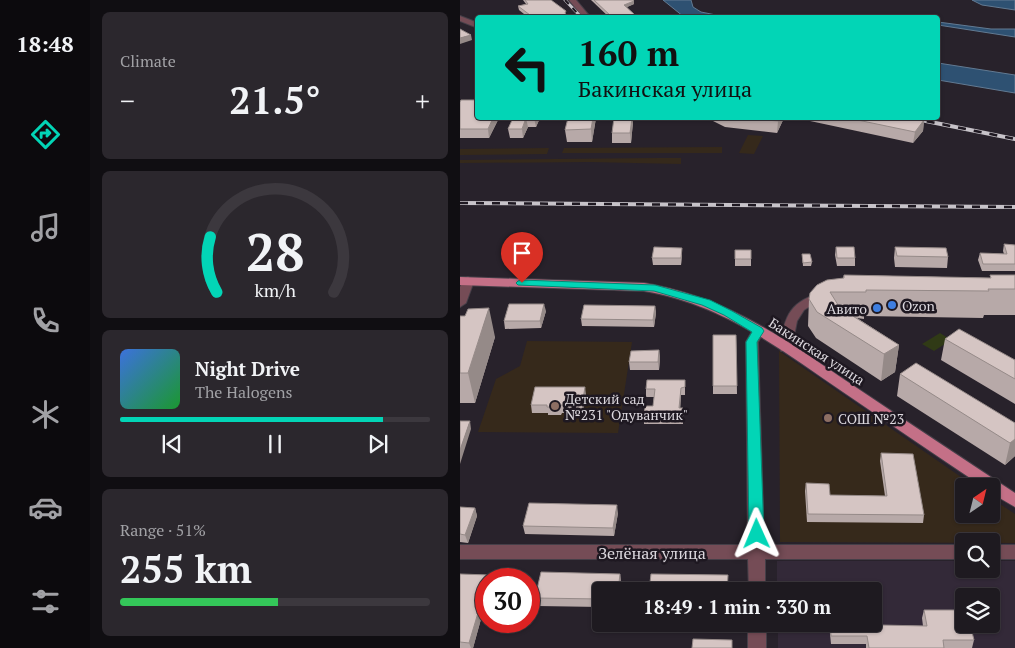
<!DOCTYPE html>
<meta charset="utf-8">
<style>
:root{--surface:#1e1a20;--page:#2b272d;--text:#f1f3f6;--muted:#a1a1a5;--line:#3c383e;--accent:#02d5b6}
body{margin:0;font-family:"PT Serif",serif;background:var(--page);color:var(--text);height:100vh;display:flex;flex-direction:column;font-size:19px;white-space:nowrap}
*{box-sizing:border-box;margin:0}
p{font-size:16px;color:var(--muted)}
.icon{flex:none;width:28px;height:28px;fill:none;stroke:currentColor;stroke-width:2;stroke-linecap:round;stroke-linejoin:round}
.map{position:relative;flex:1;overflow:hidden}
.sheet{display:flex;flex-direction:column;gap:12px;padding:12px;background:#100e12;width:370px}
.sheet>*{flex:none}
.banner{position:absolute;left:15px;top:15px;width:465px;height:105px;border-radius:5px;box-shadow:0 1px 4px #0004,0 0 0 1px var(--line);background:#02d5b6;color:#111;overflow:hidden}
.needle{width:32px;rotate:35deg}
.buttons{position:absolute;left:495px;top:478px;display:grid;gap:10px}
.buttons a{display:grid;place-items:center;width:45px;height:45px;border-radius:5px;background:var(--surface);box-shadow:0 1px 4px #0004,0 0 0 1px var(--line);font-size:25px}
.speed{position:absolute;left:15px;top:568px;display:flex;gap:10px;font-size:25px;font-weight:700;text-align:center}
.speed>*{display:grid;place-content:center;width:65px;height:65px;border-radius:50%;background:var(--surface);box-shadow:0 1px 4px #0004,0 0 0 1px var(--line);line-height:1}
.speed .limit{border:8px solid #d22;background:#fff;color:#111}
.pin{position:absolute;display:grid;place-items:center;width:42px;height:42px;color:#fff;margin:-51px -21px;border-radius:50% 50% 50% 0;rotate:-45deg;box-shadow:0 0 5px #0007}
.pin .icon{rotate:45deg}
.me{position:absolute;width:55px;margin:-28px;rotate:359deg;stroke-linejoin:round;filter:drop-shadow(0 0 4px #0008)}
.turn{display:flex;align-items:center;gap:18px;height:105px;padding:0 20px;font-size:22px}
.turn .icon{width:65px;height:65px;stroke-width:2.5}
.turn b{display:block;font-size:35px;line-height:42px}
.big{font-size:38px;font-weight:700;line-height:1.1}
.sheet .card{flex:1;display:flex;flex-direction:column;justify-content:center;gap:8px;min-width:0;padding:0 18px;border-radius:8px;background:var(--page)}
.sheet .dial{align-items:center;gap:0}
.dial svg{height:130px;overflow:visible;fill:none;stroke:var(--line);stroke-width:7;stroke-linecap:round;text-anchor:middle}
.dial text{fill:var(--text);stroke:none}
.song{display:flex;align-items:center;gap:15px}
.cover{width:60px;height:60px;border-radius:8px;background:linear-gradient(135deg,hsl(220 70% 55%),hsl(130 70% 35%))}
.played{height:5px;border-radius:2px;background:linear-gradient(90deg,var(--accent) 85%,var(--line) 85%)}
.keys{display:flex;justify-content:space-around;direction:ltr}
.heat{display:flex;justify-content:space-between;align-items:center;font-size:28px;direction:ltr}
.charge{height:8px;border-radius:4px;background:linear-gradient(90deg,#34c759 51%,var(--line) 0)}
.trip{position:absolute;left:132px;top:582px;width:290px;height:50px;border-radius:5px;background:var(--surface);box-shadow:0 1px 4px #0004,0 0 0 1px var(--line);font-weight:700;line-height:50px;text-align:center}
main{display:flex;flex:1;min-height:0}
.tab-bar{display:flex;flex-direction:column;width:90px;justify-content:space-around;align-items:center;background:#0c0a0d;color:var(--muted)}
.tab-bar .icon{width:35px;height:35px}
.tab-bar .current{color:var(--accent)}
.tab-bar b{font-size:22px;color:var(--text)}
.map>svg:first-child{display:block}
.built{fill:#332938;fill-rule:evenodd}
.industrial{fill:#35291b}
.education{fill:#36291b}
.green{fill:#303a16}
.water{fill:#2e5172;stroke:#627a92}
.lines{fill:none;stroke-linecap:round;stroke-linejoin:round}
.minor-casing{stroke:#453f48;stroke-width:2}
.major-casing{stroke:#453f48;stroke-width:2}
.minor{fill:#754c56;fill-rule:evenodd}
.major{fill:#c47087;fill-rule:evenodd}
.rail-far1-casing{stroke:#c7c3c9;stroke-width:3}
.rail-casing{stroke:#c7c3c9;stroke-width:4}
.rail-far1{stroke:#1e1821;stroke-width:2;stroke-dasharray:5.5;stroke-linecap:butt}
.rail{stroke:#1e1821;stroke-width:2.5;stroke-dasharray:8;stroke-linecap:butt}
.wall{fill:#b7a9a8}
.shaded-wall{fill:#958a88}
.building{fill:#d5c5c3;stroke:#958a88}
.route{fill:#02d5b6;stroke:#018a76}
.shop-dot{fill:#3f7fe0;stroke:#1e1821;stroke-width:2}
.education-dot{fill:#8d6e63;stroke:#1e1821;stroke-width:2}
.labels{text-anchor:middle;dominant-baseline:central;stroke-width:5;stroke-linejoin:round;paint-order:stroke}
.poi-label{font-size:14px;fill:#dcd8de;stroke:#1e1821;text-anchor:start}
.street-label{font-size:14px;fill:#dcd8de;stroke:#1e1821}
.near-street-label{font-size:16px;fill:#dcd8de;stroke:#1e1821}
</style>
<main>
<nav class="tab-bar">
<b>18:48</b>
<svg class="icon current" aria-label="directions" viewBox="0 0 24 24"><path d="M12 3l9 9-9 9-9-9zM9 14v-3h6M13 9l2 2-2 2"/></svg>
<svg class="icon" aria-label="music" viewBox="0 0 24 24"><path d="M9 18V5l10-2v13"/><circle cx="6" cy="18" r="3"/><circle cx="16" cy="16" r="3"/></svg>
<svg class="icon" aria-label="phone" viewBox="0 0 24 24"><path d="M5 4h4l2 5-3 2q2 4 5 5l2-3 5 2v4C11 20 4 13 5 4z"/></svg>
<svg class="icon" aria-label="climate" viewBox="0 0 24 24"><path d="M12 3v18M4 7l16 10M4 17L20 7"/></svg>
<svg class="icon" aria-label="car" viewBox="0 0 24 24"><path d="M5 17H2v-5l4-1 3-4h7l3 4 3 1v5h-3M9 17h6M6 11h13"/><circle cx="7" cy="17" r="2"/><circle cx="17" cy="17" r="2"/></svg>
<svg class="icon" aria-label="filters" viewBox="0 0 24 24"><path d="M4 7h16M4 17h16"/><circle cx="9" cy="7" r="2"/><circle cx="15" cy="17" r="2"/></svg>
</nav>
<section class="sheet">
<div class="card"><p>Climate</p>
<div class="heat"><a>−</a><b class="big">21.5°</b><a>+</a></div>
</div>
<div class="card dial"><svg viewBox="0 0 100 80">
<path d="M14 69A42 42 0 1 1 86 69"/>
<path d="M14 69A42 42 0 0 1 10 35" stroke="#02d5b6"/>
<text x="50" y="56" font-size="32" font-weight="700">28</text>
<text x="50" y="72" font-size="11">km/h</text>
</svg></div>
<div class="card">
<div class="song"><i class="cover"></i><div><b>Night Drive</b><p>The Halogens</p></div></div>
<div class="played"></div>
<div class="keys"><svg class="icon" aria-label="previous" viewBox="0 0 24 24"><path d="M18 5L8 12l10 7zM5 5v14"/></svg><svg class="icon" aria-label="pause" viewBox="0 0 24 24"><path d="M8 5v14M16 5v14"/></svg><svg class="icon" aria-label="next" viewBox="0 0 24 24"><path d="M6 5l10 7-10 7zM19 5v14"/></svg></div>
</div>
<div class="card"><p>Range · 51%</p><b class="big">255 km</b><div class="charge"></div></div>
</section>
<div class="map">
<svg width="555" height="648" viewBox="0 0 555 648">
<rect width="100%" height="100%" fill="#28222b"/>
<path class="built" d="M 317,561 L 504,561 L 504,569 L 531,569 L 531,561 L 555,561 L 555,648 L 318,648 L 318,624 L 414,624 L 414,591 L 317,591 ZM 504,596 L 531,596 L 531,624 L 504,624 Z"/>
<path class="industrial" d="M 288,135 L 303,136 L 294,154 L 279,153 Z
M 262,147 L 262,153 L 102,153 L 104,148 Z
M 89,148 L 87,154 L 0,155 L 0,149 Z
M 197,158 L 221,158 L 221,164 L 129,162 L 0,163 L 0,160 Z"/>
<path class="education" d="M 67,341 L 172,342 L 158,433 L 18,432 L 36,379 L 60,366 Z
M 319,351 L 514,486 L 504,486 L 504,514 L 531,514 L 531,498 L 555,514 L 555,543 L 320,542 Z"/>
<path class="green" d="M 480,333 L 491,340 L 474,351 L 462,344 Z"/>
<path class="water" d="M 203,0 L 231,0 L 233,7 L 241,12 L 266,17 L 224,17 Z
M 512,0 L 555,0 L 555,10 L 522,5 Z
M 478,22 L 531,29 L 555,29 L 555,37 L 478,25 Z
M 478,63 L 555,75 L 555,93 L 478,80 Z"/>
<g class="lines">
<defs>
<path id="minor" d="M 109,0 L 116,0 L 131,18 L 124,18 Z
M 0,16 L 18,23 L 18,28 L 0,21 Z
M 8,277 L 14,281 L 6,303 L 0,307 L 0,287 L 4,279 Z
M 365,292 L 369,293 L 371,296 L 369,299 L 358,301 L 344,310 L 337,321 L 331,351 L 321,351 L 320,348 C 324,315 331,300 365,292 Z
M 298,327 L 304,331 L 298,342 L 304,545 L 504,545 L 504,559 L 305,559 L 305,591 L 289,591 L 288,559 L 0,559 L 0,545 L 288,545 L 286,342 L 294,328 Z
M 531,545 L 555,545 L 555,559 L 531,559 Z
M 288,624 L 306,624 L 306,648 L 288,648 Z"/>
<path id="major" d="M 0,277 L 184,283 C 271,298 326,341 397,388 C 449,423 502,458 555,493 L 555,507 L 531,493 L 531,486 L 522,486 C 475,455 429,423 383,392 C 319,348 262,304 184,291 L 0,285 Z"/>
</defs>
<use href="#minor" class="minor-casing"/>
<use href="#major" class="major-casing"/>
<use href="#minor" class="minor"/>
<use href="#major" class="major"/>
<defs>
<path id="rail-far1" d="M 105,0 L 122,18"/>
<path id="rail" d="M 451,118 L 555,139
M 0,203 L 555,207"/>
</defs>
<use href="#rail-far1" class="rail-far1-casing"/>
<use href="#rail" class="rail-casing"/>
<use href="#rail-far1" class="rail-far1"/>
<use href="#rail" class="rail"/>
</g>
<path class="wall" d="M 63,0 L 91,0 L 109,18 L 69,18 L 59,10 L 58,6 L 66,4 Z
M 131,0 L 173,0 L 174,4 L 167,7 L 174,17 L 150,18 Z
M 0,102 L 39,118 L 29,138 L 0,138 Z
M 53,118 L 80,118 L 76,127 L 68,127 L 63,138 L 50,138 L 48,129 Z
M 108,118 L 136,118 L 132,142 L 107,142 L 105,130 Z
M 247,118 L 324,118 L 317,133 L 265,127 Z
M 336,118 L 453,118 L 464,120 L 463,131 L 453,143 Z
M 173,122 L 171,143 L 152,143 L 152,133 Z
M 544,244 L 555,245 L 555,271 L 522,271 L 518,260 L 520,253 L 544,254 L 543,251 Z
M 376,247 L 395,258 L 395,266 L 377,266 L 375,255 Z
M 435,247 L 488,257 L 487,268 L 435,267 L 434,258 Z
M 275,250 L 291,250 L 291,266 L 275,266 Z
M 342,254 L 352,262 L 351,266 L 343,266 Z
M 222,255 L 221,265 L 193,265 L 192,258 Z
M 384,275 L 530,278 L 530,275 L 555,275 L 555,315 L 524,315 L 523,318 L 404,316 L 404,319 L 397,318 L 439,345 L 435,372 L 421,381 L 356,338 L 348,326 L 349,299 L 383,278 Z
M 195,306 L 196,313 L 194,327 L 122,326 L 121,319 Z
M 86,311 L 81,328 L 45,329 L 44,321 Z
M 0,316 L 5,316 L 35,337 L 15,403 L 0,403 Z
M 253,335 L 276,335 L 277,394 L 253,394 Z
M 485,339 L 555,360 L 555,404 L 481,360 Z
M 199,350 L 200,358 L 199,370 L 170,370 L 169,362 Z
M 440,374 L 555,423 L 555,456 L 545,465 L 437,396 Z
M 225,380 L 225,395 L 221,395 L 220,408 L 223,408 L 223,424 L 184,424 L 184,416 L 193,406 L 194,397 L 186,397 L 186,389 Z
M 126,394 L 123,413 L 102,413 L 101,415 L 88,415 L 88,413 L 72,413 L 71,405 Z
M 421,453 L 464,515 L 463,523 L 347,522 L 345,491 L 346,483 L 370,495 L 425,496 L 420,461 Z
M 0,507 L 15,508 L 17,516 L 8,543 L 0,542 Z
M 158,513 L 154,536 L 65,534 L 63,526 Z
M 0,574 L 26,579 L 26,601 L 13,648 L 0,648 Z
M 160,574 L 161,582 L 160,591 L 141,591 L 141,607 L 77,606 L 75,598 Z
M 464,610 L 514,640 L 512,648 L 406,648 L 406,644 L 371,644 L 369,624 L 414,624 L 419,625 L 463,626 L 462,618 Z"/>
<path class="shaded-wall" d="M 174,1 L 174,4 L 165,8 L 164,5 Z
M 174,14 L 174,17 L 167,18 L 167,17 Z
M 11,35 L 12,40 L 0,44 L 0,38 Z
M 33,118 L 39,118 L 29,138 L 28,129 Z
M 66,118 L 68,127 L 63,138 L 62,129 Z
M 74,118 L 80,118 L 76,127 Z
M 133,118 L 136,118 L 132,142 L 131,129 Z
M 172,118 L 173,122 L 171,143 L 170,133 Z
M 320,118 L 324,118 L 317,133 L 318,121 Z
M 464,120 L 463,131 L 453,143 L 455,132 Z
M 222,248 L 222,255 L 221,265 L 221,258 Z
M 84,304 L 86,311 L 81,328 L 80,321 Z
M 195,306 L 196,313 L 194,327 L 193,320 Z
M 29,308 L 35,337 L 15,403 L 8,373 Z
M 439,345 L 435,372 L 421,381 L 424,354 Z
M 199,350 L 200,358 L 199,370 L 198,362 Z
M 125,387 L 126,394 L 123,413 L 122,405 Z
M 221,388 L 221,395 L 220,416 L 219,408 Z
M 10,421 L 11,429 L 0,464 L 0,450 Z
M 555,439 L 555,456 L 545,465 L 550,443 Z
M 157,505 L 158,513 L 154,536 L 153,528 Z
M 15,508 L 17,516 L 8,543 L 5,535 Z
M 160,574 L 161,582 L 160,591 L 158,591 Z
M 26,586 L 26,601 L 13,648 L 11,648 L 9,643 Z"/>
<path class="building" d="M 65,0 L 91,0 L 106,11 L 105,13 L 109,18 L 74,18 L 58,6 L 68,4 Z
M 134,0 L 173,0 L 174,1 L 164,5 L 174,14 L 167,17 L 168,18 L 153,18 Z
M 0,29 L 11,35 L 0,38 Z
M 1,100 L 18,100 L 18,118 L 33,118 L 28,129 L 0,129 L 0,102 Z
M 53,118 L 66,118 L 62,129 L 48,129 Z
M 108,118 L 133,118 L 131,129 L 105,130 Z
M 154,118 L 172,118 L 170,133 L 152,133 Z
M 281,118 L 320,118 L 318,121 Z
M 388,118 L 453,118 L 464,120 L 455,132 Z
M 544,244 L 555,245 L 555,264 L 523,264 L 520,253 L 547,254 Z
M 194,247 L 222,248 L 221,258 L 192,258 Z
M 376,247 L 394,247 L 395,258 L 377,258 Z
M 435,247 L 486,248 L 488,257 L 437,256 Z
M 275,250 L 291,250 L 291,259 L 275,259 Z
M 342,254 L 350,254 L 352,262 L 343,263 Z
M 384,275 L 531,278 L 530,275 L 555,275 L 555,289 L 528,289 L 529,291 L 406,290 L 406,292 L 370,292 L 380,308 L 439,345 L 424,354 L 357,312 L 349,299 L 350,293 L 357,285 L 367,280 L 384,278 Z
M 49,304 L 84,304 L 80,321 L 44,321 Z
M 124,305 L 195,306 L 193,320 L 121,319 Z
M 29,308 L 8,373 L 0,373 L 0,316 L 5,316 L 8,309 Z
M 499,329 L 555,360 L 555,379 L 485,339 Z
M 253,335 L 276,335 L 277,386 L 253,386 Z
M 199,350 L 198,362 L 169,362 L 171,351 Z
M 456,363 L 555,423 L 555,439 L 550,443 L 440,374 Z
M 187,380 L 225,380 L 225,387 L 221,388 L 219,408 L 223,408 L 223,416 L 184,416 L 185,406 L 193,406 L 195,389 L 186,389 Z
M 75,387 L 125,387 L 122,405 L 101,405 L 100,407 L 87,407 L 87,405 L 71,405 Z
M 0,421 L 10,421 L 0,450 Z
M 421,453 L 453,454 L 464,515 L 348,514 L 346,483 L 369,484 L 370,495 L 427,496 Z
M 69,503 L 157,505 L 153,528 L 63,526 Z
M 0,507 L 15,508 L 5,535 L 0,534 Z
M 81,572 L 160,574 L 158,591 L 141,591 L 141,599 L 75,598 Z
M 0,574 L 30,575 L 28,579 L 26,579 L 26,586 L 9,643 L 0,642 Z
M 191,574 L 268,575 L 267,591 L 189,591 Z
M 414,610 L 417,610 L 419,625 L 467,626 L 464,610 L 504,610 L 504,624 L 510,624 L 514,640 L 483,640 L 484,648 L 409,648 L 407,636 L 371,636 L 370,624 L 414,624 Z
M 233,639 L 272,640 L 272,648 L 232,648 Z"/>
<path class="route" d="M 62,280 L 195,285 L 250,300 L 272,311 L 302,328 L 304,331 L 297,342 L 304,534 L 302,539 L 297,540 L 291,539 L 289,534 L 286,342 L 292,332 L 264,315 L 242,305 L 194,291 L 58,285 L 56,283 L 58,281 Z"/>
<g class="shop-dot">
<circle cx="432" cy="305" r="5"/>
<circle cx="417" cy="308" r="5"/>
</g>
<g class="education-dot">
<circle cx="95" cy="406" r="5"/>
<circle cx="368" cy="418" r="5"/>
</g>
<g class="labels">
<g class="poi-label">
<text x="442" y="305">Ozon</text>
<text x="407" y="308" text-anchor="end">Авито</text>
<text x="105" y="398">Детский сад<tspan x="105" dy="16">№231 "Одуванчик"</tspan></text>
<text x="378" y="418">СОШ №23</text>
</g>
<g class="street-label">
<text transform="translate(357 351) rotate(33)">Бакинская улица</text>
</g>
<g class="near-street-label">
<text x="192" y="553">Зелёная улица</text>
</g>
</g>
</svg>
<div class="buttons">
<a><svg class="needle" viewBox="-14 -14 28 28"><path d="M0-13l5 13h-10z" fill="#e53935"/><path d="M0 13l5-13h-10z" fill="#a1a1a5"/></svg></a>
<a><svg class="icon" aria-label="search" viewBox="0 0 24 24"><circle cx="10" cy="10" r="6"/><path d="M15 15l6 6"/></svg></a>
<a><svg class="icon" aria-label="layers" viewBox="0 0 24 24"><path d="M12 4l9 5-9 5-9-5zM3 14l9 5 9-5"/></svg></a>
</div>
<div class="speed"><div class="limit">30</div></div>
<div class="pin" style="left:62px;top:283px;background:#d93025"><svg class="icon" aria-label="arrive" viewBox="0 0 24 24"><path d="M6 21V4h12l-3 4 3 4H6"/></svg></div>
<svg class="me" style="left:297px;top:534px" viewBox="-20 -20 40 40"><path d="M0-17L14 15 0 8-14 15z" fill="#02d5b6" stroke="#fff" stroke-width="4"/></svg>
<div class="trip">18:49 · 1 min · 330 m</div>
<div class="banner">
<div class="turn"><svg class="icon" aria-label="left" viewBox="0 0 24 24"><path d="M17 20v-9H6M10 6l-5 5 5 5"/></svg><div><b>160 m</b>Бакинская улица</div></div>
</div>
</div>
</main>
